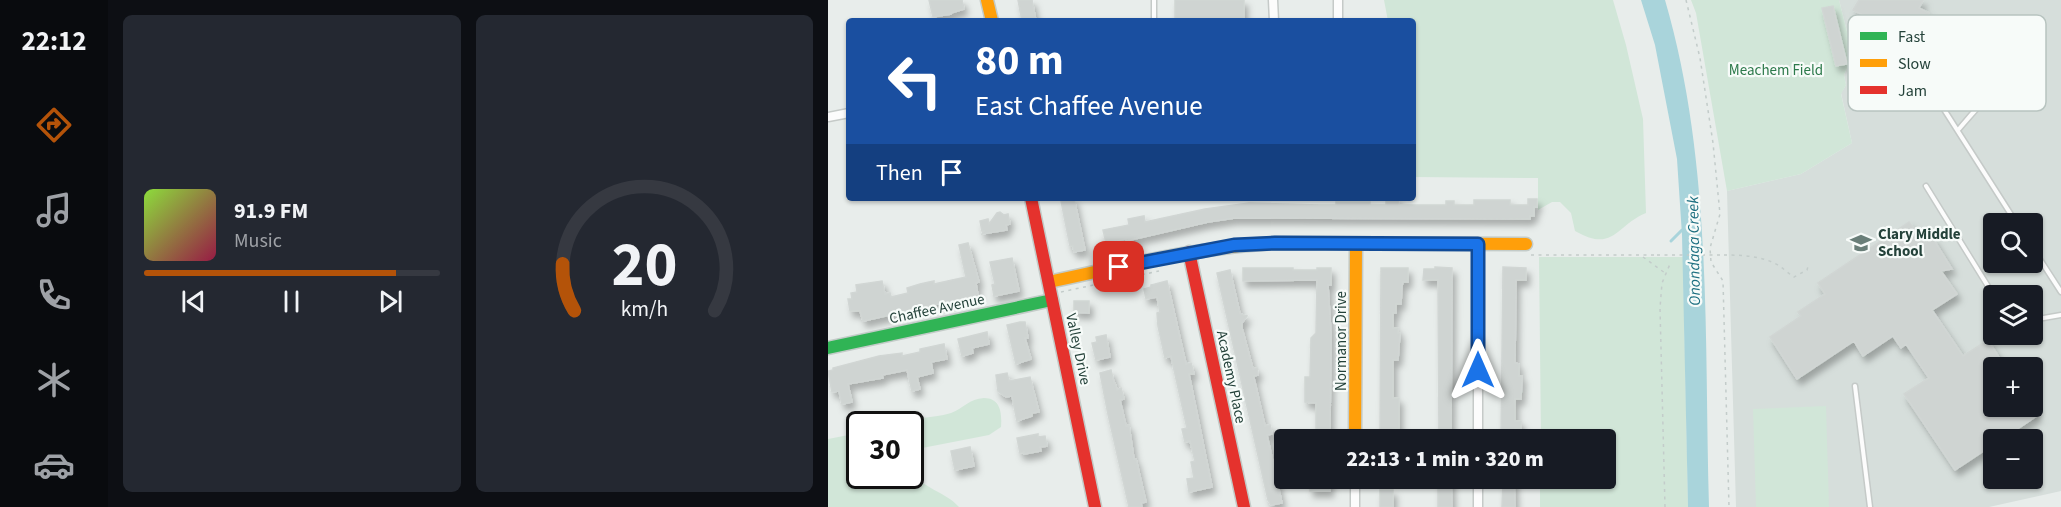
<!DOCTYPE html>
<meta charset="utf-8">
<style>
:root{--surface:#171b24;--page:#242831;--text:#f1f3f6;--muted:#9ea1a6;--line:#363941;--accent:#b45309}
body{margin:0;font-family:"Source Sans 3",sans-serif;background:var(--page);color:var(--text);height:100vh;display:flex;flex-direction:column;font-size:22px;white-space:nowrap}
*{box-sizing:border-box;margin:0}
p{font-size:20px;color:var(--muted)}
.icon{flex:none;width:33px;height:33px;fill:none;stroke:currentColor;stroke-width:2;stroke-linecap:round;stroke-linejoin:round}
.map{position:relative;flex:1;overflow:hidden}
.side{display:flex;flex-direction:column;gap:15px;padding:15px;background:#0d0f14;width:720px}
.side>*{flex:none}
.hud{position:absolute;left:18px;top:18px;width:570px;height:183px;border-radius:6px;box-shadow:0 2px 4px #0004;background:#1a4fa0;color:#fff;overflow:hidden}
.tools{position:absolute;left:1155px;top:213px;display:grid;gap:12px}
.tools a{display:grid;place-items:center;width:60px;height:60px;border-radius:6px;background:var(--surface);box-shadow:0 2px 4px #0004;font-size:30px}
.speed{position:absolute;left:18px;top:411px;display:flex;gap:12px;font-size:30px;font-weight:700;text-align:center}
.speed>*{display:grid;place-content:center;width:78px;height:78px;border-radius:50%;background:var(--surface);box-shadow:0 2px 4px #0004;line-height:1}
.speed .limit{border:3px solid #111;border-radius:9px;background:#fff;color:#111}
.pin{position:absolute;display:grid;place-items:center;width:51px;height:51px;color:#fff;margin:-26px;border-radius:12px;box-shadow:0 3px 9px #0006}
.me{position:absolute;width:66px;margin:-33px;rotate:0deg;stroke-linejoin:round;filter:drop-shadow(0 0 4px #0008)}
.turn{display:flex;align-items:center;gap:21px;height:126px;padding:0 30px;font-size:27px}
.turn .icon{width:78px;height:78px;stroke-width:2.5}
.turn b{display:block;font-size:42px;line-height:51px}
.then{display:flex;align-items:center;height:57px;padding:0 30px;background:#0003;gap:12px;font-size:22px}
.side .card{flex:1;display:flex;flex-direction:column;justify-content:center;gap:9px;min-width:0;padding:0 21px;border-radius:9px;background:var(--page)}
.side .dial{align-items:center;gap:0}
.dial svg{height:156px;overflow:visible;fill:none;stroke:var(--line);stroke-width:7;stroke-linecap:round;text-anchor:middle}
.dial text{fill:var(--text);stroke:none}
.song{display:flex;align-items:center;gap:18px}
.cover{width:72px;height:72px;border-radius:9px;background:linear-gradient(135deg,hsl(90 70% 55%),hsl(340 70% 35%))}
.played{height:6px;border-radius:3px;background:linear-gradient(90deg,var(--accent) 85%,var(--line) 85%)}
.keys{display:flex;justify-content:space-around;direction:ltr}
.side .tiles{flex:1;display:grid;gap:15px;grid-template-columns:repeat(2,1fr)}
.trip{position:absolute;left:446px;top:429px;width:342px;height:60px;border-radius:6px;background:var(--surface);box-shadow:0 2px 4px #0004;font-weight:800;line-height:60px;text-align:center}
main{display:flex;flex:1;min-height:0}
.dock{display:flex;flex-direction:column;width:108px;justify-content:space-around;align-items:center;background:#090b0e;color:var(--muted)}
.dock .icon{width:42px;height:42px}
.dock .selected{color:var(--accent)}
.dock b{font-size:27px;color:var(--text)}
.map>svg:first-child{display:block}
.built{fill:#d6dedb;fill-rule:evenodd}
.green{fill:#d1e6d8}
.water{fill:#a9d4db}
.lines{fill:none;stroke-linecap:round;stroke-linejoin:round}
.stream{stroke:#a9d4db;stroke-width:3}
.building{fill:#cfd4d2;stroke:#d1d6d4;stroke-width:1.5;filter:url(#shadow)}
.lane-casing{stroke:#c5cac8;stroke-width:7}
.street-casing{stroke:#c5cac8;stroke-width:11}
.fast-casing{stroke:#c3cbc8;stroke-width:15}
.slow-casing{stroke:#c3cbc8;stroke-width:15}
.jam-casing{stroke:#c3cbc8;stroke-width:15}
.path{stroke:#c3ccca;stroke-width:1.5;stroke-dasharray:3 4.5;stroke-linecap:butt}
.lane{stroke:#fcfcfc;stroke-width:4}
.street{stroke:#fcfcfc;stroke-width:8}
.fast{stroke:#30b455;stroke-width:12}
.slow{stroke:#ff9f0a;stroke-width:12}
.jam{stroke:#e5322d;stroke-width:12}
.path-bridge{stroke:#c3ccca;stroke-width:1.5;stroke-dasharray:3 4.5;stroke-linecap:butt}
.route-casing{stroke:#114b97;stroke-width:15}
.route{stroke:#1a73e8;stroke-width:10}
.labels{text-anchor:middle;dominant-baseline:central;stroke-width:4.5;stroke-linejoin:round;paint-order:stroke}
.park-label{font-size:15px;fill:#2d7a4b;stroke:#f7fbf9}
.poi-label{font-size:15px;font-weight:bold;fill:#24423a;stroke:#f7fbf9;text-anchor:start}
.street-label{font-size:15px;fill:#24423a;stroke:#f7fbf9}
.water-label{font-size:16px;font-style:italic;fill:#1c6f80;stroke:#f7fbf9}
.key{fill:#f7fbf9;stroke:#b8c4c0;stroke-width:1.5}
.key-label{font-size:16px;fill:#24423a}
</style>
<main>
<nav class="dock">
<b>22:12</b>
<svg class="icon selected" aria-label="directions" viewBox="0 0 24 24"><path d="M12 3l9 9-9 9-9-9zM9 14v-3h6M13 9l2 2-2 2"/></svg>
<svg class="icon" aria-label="music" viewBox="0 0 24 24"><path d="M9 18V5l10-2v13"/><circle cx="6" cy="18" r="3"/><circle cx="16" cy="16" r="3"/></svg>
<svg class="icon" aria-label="phone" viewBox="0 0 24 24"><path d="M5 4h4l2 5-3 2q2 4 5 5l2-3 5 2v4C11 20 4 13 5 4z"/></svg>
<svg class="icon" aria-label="climate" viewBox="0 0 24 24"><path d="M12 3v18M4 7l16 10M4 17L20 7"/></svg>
<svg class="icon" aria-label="car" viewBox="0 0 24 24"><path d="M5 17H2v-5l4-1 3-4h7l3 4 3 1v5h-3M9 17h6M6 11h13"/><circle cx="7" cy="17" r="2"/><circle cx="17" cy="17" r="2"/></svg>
</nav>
<section class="side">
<div class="tiles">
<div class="card">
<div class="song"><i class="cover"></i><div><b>91.9 FM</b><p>Music</p></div></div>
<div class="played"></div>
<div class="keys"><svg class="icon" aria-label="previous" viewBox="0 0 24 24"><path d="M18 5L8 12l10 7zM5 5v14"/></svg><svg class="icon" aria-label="pause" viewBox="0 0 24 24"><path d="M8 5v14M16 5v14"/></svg><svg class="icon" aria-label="next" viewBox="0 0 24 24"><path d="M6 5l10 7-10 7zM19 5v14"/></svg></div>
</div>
<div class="card dial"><svg viewBox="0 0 100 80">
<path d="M14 69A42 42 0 1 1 86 69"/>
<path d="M14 69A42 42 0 0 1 8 45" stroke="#b45309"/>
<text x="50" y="56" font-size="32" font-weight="700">20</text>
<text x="50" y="72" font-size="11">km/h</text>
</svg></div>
</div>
</section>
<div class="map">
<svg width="1233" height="507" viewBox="0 0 1233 507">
<defs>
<filter id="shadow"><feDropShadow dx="3.5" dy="6" stdDeviation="3" flood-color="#0004"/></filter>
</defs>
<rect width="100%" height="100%" fill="#e8edeb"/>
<path class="built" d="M 1011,0 L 1233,0 L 1233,491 L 1161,507 L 908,507 L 899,191 L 973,174 L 1024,143 L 1013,93 L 1018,85 L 1016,75 L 1025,55 ZM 1166,224 L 1204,224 L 1204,262 L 1166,262 ZM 1166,296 L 1204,296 L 1204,334 L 1166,334 ZM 1166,368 L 1204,368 L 1204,406 L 1166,406 ZM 1166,440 L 1204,440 L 1204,478 L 1166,478 Z"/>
<path class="green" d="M 556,0 L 785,0 L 798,45 L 815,119 L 818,213 C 787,226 786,253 747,231 L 743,213 L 732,202 L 724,202 L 710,210 L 710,178 L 585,177 L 585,21 L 560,21 Z
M 863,0 L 1011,0 L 1025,55 L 1016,75 L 1018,85 L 1013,94 L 1024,143 L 973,174 L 899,191 L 868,13 Z
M 711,257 L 855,257 L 860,507 L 712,507 L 712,479 L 777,478 L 777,440 L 713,439 Z
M 156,398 C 173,398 174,414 173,427 L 161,435 L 89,449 L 83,453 L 82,424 L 62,424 C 82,417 103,419 123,413 C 136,408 141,399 156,398 Z
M 998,406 L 1001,507 L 928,507 L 925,409 Z
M 31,433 L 32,476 L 82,476 L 83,470 C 94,489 117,491 131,507 L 0,507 L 0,439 Z"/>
<path class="water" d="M 813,0 L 837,0 C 885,164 876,338 881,507 L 860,507 L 854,235 L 849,159 L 827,45 Z"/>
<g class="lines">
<path class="stream" d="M 843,241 L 854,230"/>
</g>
<path class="building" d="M 101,0 L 134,0 L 136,9 L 123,13 L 123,14 L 105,17 Z
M 190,0 L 204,0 L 208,21 L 194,21 Z
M 347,0 L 416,0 L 416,21 L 347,21 Z
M 1031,0 L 1095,0 L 1091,8 L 1101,13 L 1087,41 L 1077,36 L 1058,73 L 1053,70 L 1050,76 L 1026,65 L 1037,44 L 1026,39 L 1037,16 L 1025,10 Z
M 1005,6 L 1019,64 L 1008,66 L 994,8 Z
M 246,198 L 257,250 L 246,252 L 245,246 L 242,246 L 233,201 Z
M 561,198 L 570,198 L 571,205 L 618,205 L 618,201 L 626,201 L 626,205 L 646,205 L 646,200 L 682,200 L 682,205 L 700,205 L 700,199 L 709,199 L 709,207 L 706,207 L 706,216 L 702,216 L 702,219 L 407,218 L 380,222 L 298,241 L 298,239 L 278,243 L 275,230 L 301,225 L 300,219 L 316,216 L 317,222 L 377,209 L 421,203 L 491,205 L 508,205 L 508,202 L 542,202 L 542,205 L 558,205 L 558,201 L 561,201 Z
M 172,212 L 176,215 L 180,214 L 182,224 L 178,225 L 179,230 L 154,234 L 156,231 L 154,231 L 152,221 L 160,219 L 161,224 L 169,213 Z
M 1081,222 L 1097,244 L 1104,237 L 1124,269 L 1113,271 L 1129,294 L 1104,310 L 1135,356 L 1160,340 L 1178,368 L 1166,368 L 1166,406 L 1204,406 L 1210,415 L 1173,440 L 1166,440 L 1166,444 L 1127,470 L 1076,394 L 1101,378 L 1078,344 L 1073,348 L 1065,336 L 1035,356 L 1026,341 L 969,379 L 942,337 L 973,316 L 970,312 L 997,294 L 990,283 Z
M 140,243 L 151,282 L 148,283 L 150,295 L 35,321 L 32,311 L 22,311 L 20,299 L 24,299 L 23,293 L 29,292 L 28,285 L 54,281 L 57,294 L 62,293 L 63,297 L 80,293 L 79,288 L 92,284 L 106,281 L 106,284 L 138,277 L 131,245 Z
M 184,258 L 191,291 L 166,296 L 164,285 L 167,284 L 162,262 Z
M 607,267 L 624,268 L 623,440 L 611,440 L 610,280 L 595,280 L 596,269 L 607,269 Z
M 675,267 L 698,268 L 698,280 L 688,280 L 687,363 L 691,364 L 691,376 L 694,376 L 693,399 L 687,399 L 687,421 L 693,421 L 693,429 L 687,429 L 687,440 L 673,440 Z
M 415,268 L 465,268 L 465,270 L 489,270 L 489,268 L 503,268 L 503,285 L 500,285 L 503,334 L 502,432 L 488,433 L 488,403 L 477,402 L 477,377 L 482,377 L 483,338 L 488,333 L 489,280 L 415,281 Z
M 553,268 L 580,268 L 580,282 L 575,282 L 574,286 L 573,304 L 568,304 L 568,313 L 565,313 L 565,328 L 570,328 L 570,333 L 572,333 L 570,360 L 565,360 L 565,398 L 571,398 L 571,429 L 565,429 L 565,440 L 552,440 Z
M 402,270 L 412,314 L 419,316 L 414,323 L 414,328 L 425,369 L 429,368 L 430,375 L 426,376 L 426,378 L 437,426 L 442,425 L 444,434 L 439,435 L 454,503 L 443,505 L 440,500 L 389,273 Z
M 339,281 L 358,364 L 363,363 L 366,374 L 361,374 L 384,487 L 361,492 L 359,479 L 366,478 L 363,462 L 367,461 L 362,441 L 357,442 L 354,429 L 359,428 L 343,356 L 337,358 L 330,326 L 329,313 L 332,312 L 329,297 L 318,299 L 316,289 L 323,287 L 323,285 Z
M 246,301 L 261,301 L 261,313 L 246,312 Z
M 192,322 L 197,322 L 200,338 L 197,338 L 203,359 L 188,364 L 179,325 Z
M 159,332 L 161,344 L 144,348 L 145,353 L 134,356 L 130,339 Z
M 278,335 L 282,357 L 268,360 L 264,343 L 269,342 L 268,337 Z
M 116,344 L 119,359 L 103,362 L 105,373 L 89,377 L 92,389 L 84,391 L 79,370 L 54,375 L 55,378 L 20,384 L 24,402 L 14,404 L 11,391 L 4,392 L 0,371 L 5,370 L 5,368 L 51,356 L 74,353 L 74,356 L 92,352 L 92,349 Z
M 283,370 L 286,383 L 287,383 L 289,390 L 293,388 L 296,399 L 292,400 L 298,426 L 301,425 L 306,459 L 308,459 L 318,502 L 313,503 L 314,507 L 301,507 L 280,414 L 272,373 Z
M 179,373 L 181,381 L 202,377 L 211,412 L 204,413 L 204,416 L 189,421 L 184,396 L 178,397 L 170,391 L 168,375 Z
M 210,434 L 210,437 L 217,436 L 219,446 L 212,447 L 213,451 L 196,454 L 196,452 L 192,453 L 189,438 Z
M 142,447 L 146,466 L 127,470 L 123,451 Z
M 488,478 L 502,478 L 502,491 L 482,491 L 482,481 L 488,481 Z
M 610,478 L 623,478 L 624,507 L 610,507 Z
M 675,478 L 686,478 L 687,507 L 674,507 Z
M 552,490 L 565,490 L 565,507 L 552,507 Z"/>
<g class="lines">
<defs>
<path id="lane" d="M 326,21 L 326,0
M 1130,130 C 1138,121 1146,111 1155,102 C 1176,80 1194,70 1168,40 C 1143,46 1126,54 1107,70 L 1103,89 L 1189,224
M 1098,186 L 1166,296
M 1204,247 L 1233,292
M 1204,320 L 1233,315
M 1027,386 L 1042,507"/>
<path id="street" d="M 445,0 L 446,21
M 510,21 L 510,0
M 0,117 L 21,113
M 650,440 L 650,244
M 650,478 L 650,507
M 527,507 L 527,478"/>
<path id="fast" d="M 0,348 L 224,300"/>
<path id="slow" d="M 159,0 L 164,21
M 221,282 C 296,266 370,247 447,243 L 698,244
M 527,440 L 528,244"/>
<path id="jam" d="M 203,198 L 267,507
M 361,252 L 416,507"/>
</defs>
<use href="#lane" class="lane-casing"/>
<use href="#street" class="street-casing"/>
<use href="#fast" class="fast-casing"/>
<use href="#slow" class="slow-casing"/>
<use href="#jam" class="jam-casing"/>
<path class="path" d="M 858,0 L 872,58 L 885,143 L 892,214 L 882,248 L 883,262 L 895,281 L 901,507
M 703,255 L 829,255
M 896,255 C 915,255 934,256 950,265 C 956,269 961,274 966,277 L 979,270 L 981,263
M 815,257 L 837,273
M 233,292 L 331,271
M 837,507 L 832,308 L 834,283 L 842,264"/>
<use href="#lane" class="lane"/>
<use href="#street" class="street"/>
<use href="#fast" class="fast"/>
<use href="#slow" class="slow"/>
<use href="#jam" class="jam"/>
<path class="path-bridge" d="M 829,255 L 896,255"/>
</g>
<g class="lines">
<defs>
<path id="route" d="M 291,267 L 406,245 L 447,243 L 650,244 L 650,370"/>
</defs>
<use href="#route" class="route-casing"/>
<use href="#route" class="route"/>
</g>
<defs>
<symbol id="school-bare" viewBox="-9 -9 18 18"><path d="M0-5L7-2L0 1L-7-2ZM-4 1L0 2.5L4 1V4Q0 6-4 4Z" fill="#697e78" stroke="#f7fbf9" stroke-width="2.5" paint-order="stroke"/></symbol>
</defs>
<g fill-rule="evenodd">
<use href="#school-bare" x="1018" y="228" width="30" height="30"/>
</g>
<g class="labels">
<g class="park-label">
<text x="948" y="70">Meachem Field</text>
</g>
<g class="poi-label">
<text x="1050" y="234">Clary Middle<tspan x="1050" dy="17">School</tspan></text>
</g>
<g class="street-label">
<text transform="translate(109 309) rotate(-12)">Chaffee Avenue</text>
<text transform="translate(513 341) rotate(-90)">Normanor Drive</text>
<text transform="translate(250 349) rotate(78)">Valley Drive</text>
<text transform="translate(403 377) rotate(78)">Academy Place</text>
</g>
<g class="water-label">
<text transform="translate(866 251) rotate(-91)">Onondaga Creek</text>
</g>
</g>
<rect x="1020" y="15" width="198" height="96" rx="9" class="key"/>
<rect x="1032" y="32" width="27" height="8" fill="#30b455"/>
<rect x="1032" y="59" width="27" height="8" fill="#ff9f0a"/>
<rect x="1032" y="86" width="27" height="8" fill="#e5322d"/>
<g class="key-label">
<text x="1070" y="42">Fast</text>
<text x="1070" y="69">Slow</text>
<text x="1070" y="96">Jam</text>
</g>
</svg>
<div class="tools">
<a><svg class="icon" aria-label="search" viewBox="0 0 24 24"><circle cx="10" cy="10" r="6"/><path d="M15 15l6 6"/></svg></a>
<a><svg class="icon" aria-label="layers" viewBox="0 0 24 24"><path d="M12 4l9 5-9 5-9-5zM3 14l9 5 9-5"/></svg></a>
<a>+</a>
<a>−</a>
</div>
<div class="speed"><div class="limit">30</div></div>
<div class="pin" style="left:291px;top:267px;background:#d93025"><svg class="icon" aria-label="arrive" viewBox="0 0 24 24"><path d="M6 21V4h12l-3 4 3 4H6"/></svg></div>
<svg class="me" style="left:650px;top:370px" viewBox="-20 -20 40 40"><path d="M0-17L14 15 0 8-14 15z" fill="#1a73e8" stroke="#fff" stroke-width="4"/></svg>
<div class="trip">22:13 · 1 min · 320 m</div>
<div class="hud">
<div class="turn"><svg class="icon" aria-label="left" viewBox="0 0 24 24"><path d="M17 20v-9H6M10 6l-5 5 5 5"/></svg><div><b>80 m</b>East Chaffee Avenue</div></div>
<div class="then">Then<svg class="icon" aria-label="arrive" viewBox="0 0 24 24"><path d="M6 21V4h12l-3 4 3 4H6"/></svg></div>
</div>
</div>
</main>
